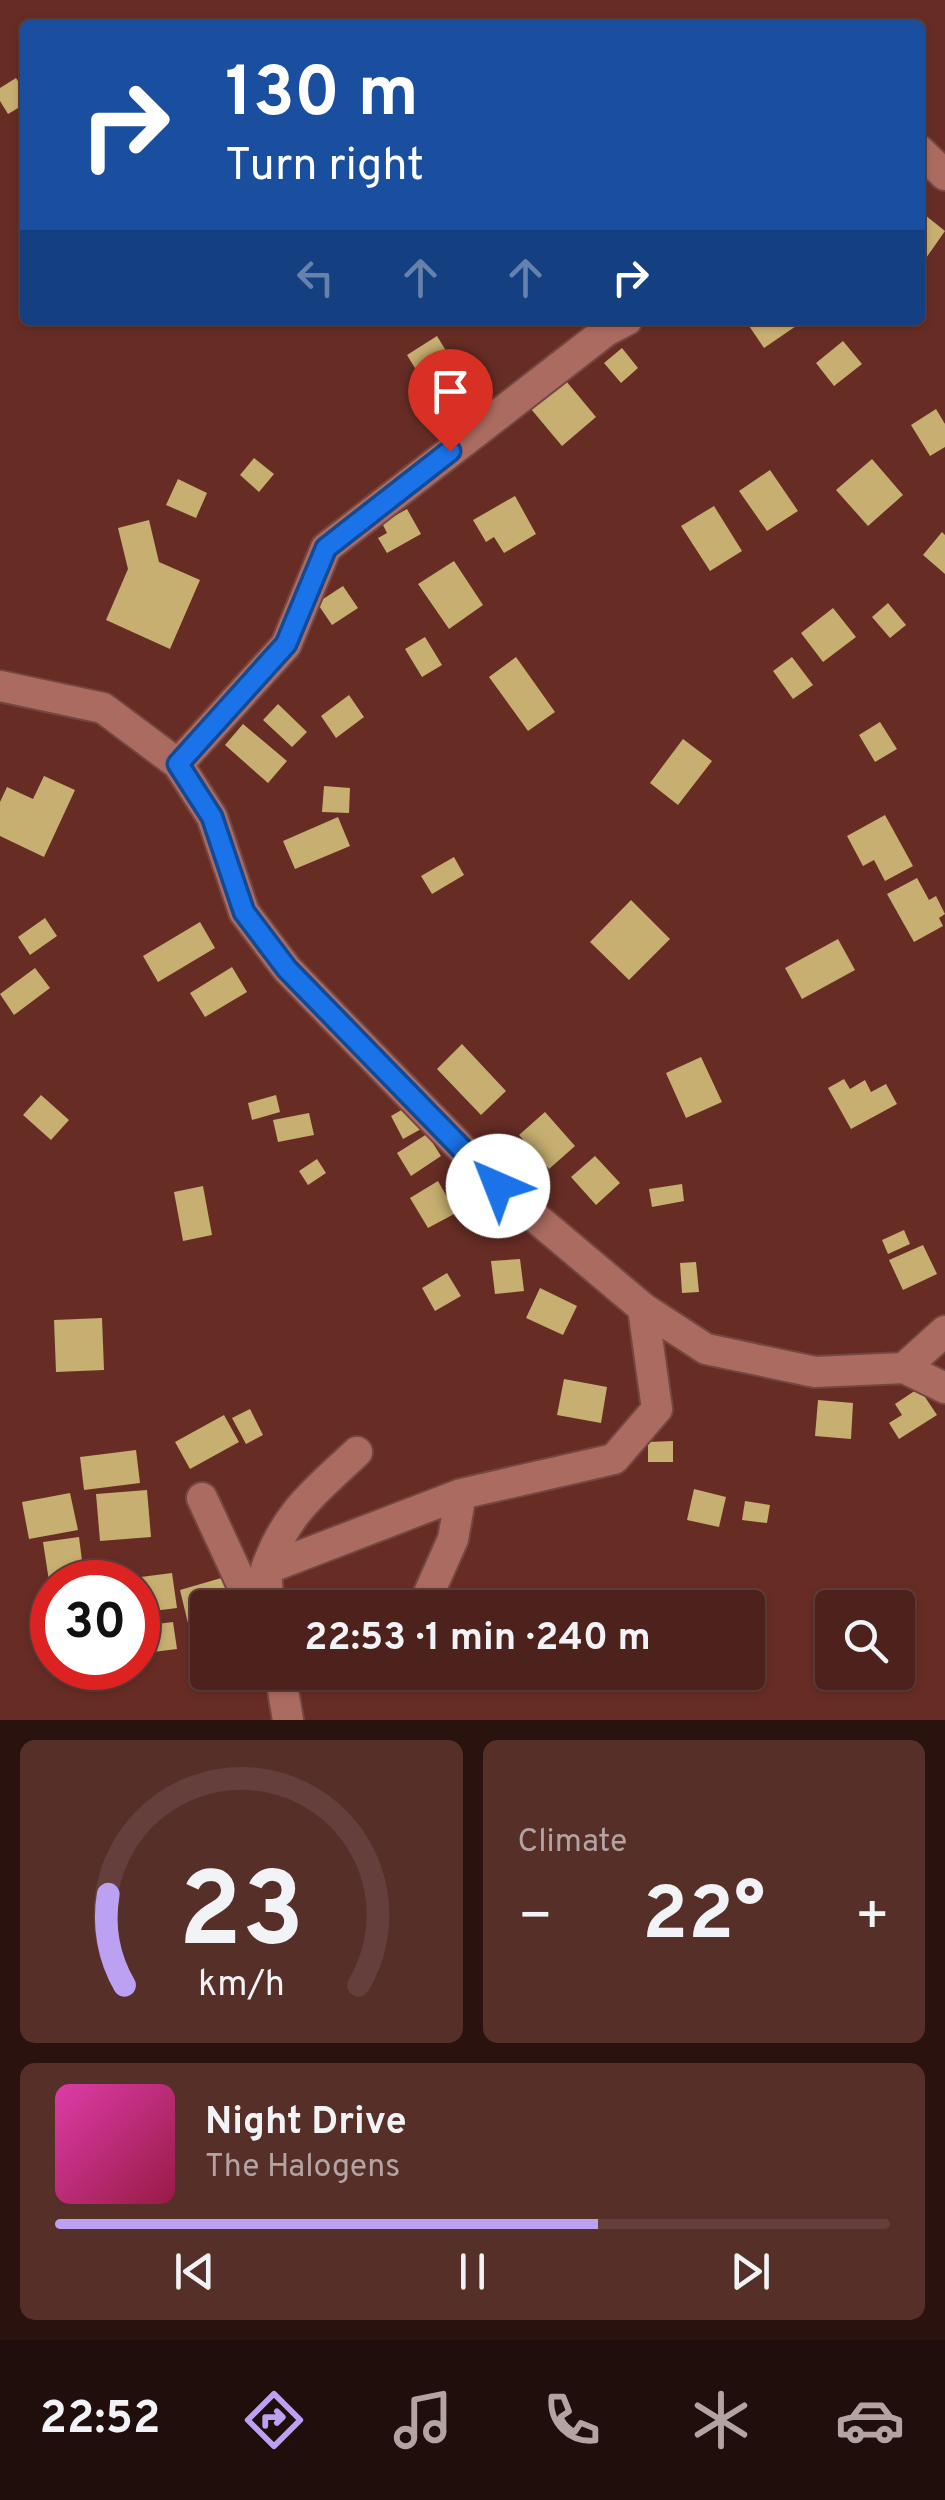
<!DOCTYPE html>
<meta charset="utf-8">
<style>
:root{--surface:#4d221c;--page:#572f29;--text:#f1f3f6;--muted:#b3a4a3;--line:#643f3b;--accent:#bca0f2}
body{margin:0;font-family:Overpass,sans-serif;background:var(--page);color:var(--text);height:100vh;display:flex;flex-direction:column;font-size:38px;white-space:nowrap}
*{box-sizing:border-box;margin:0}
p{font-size:32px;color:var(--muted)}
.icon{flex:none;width:55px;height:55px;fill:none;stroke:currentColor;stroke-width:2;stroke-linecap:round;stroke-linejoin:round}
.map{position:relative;height:1720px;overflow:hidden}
.sheet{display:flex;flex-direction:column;gap:20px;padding:20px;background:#2a130f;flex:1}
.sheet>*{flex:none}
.hud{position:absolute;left:20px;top:20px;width:905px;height:305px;border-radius:10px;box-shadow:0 2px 8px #0004,0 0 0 2px var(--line);background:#1a4fa0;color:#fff;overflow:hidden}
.buttons{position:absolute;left:815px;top:1590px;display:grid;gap:20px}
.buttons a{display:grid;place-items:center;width:100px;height:100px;border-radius:10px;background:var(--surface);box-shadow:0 2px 8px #0004,0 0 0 2px var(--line);font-size:50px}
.speed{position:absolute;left:30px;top:1560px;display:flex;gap:20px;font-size:50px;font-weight:700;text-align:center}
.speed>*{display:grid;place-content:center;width:130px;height:130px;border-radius:50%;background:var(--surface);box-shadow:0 2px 8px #0004,0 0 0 2px var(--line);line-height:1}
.speed .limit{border:15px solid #d22;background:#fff;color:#111}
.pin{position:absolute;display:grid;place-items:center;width:85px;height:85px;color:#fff;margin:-102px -42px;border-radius:50% 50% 50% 0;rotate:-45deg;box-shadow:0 0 10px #0007}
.pin .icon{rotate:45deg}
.me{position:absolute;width:110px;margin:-55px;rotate:316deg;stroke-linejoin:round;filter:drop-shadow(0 0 8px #0008)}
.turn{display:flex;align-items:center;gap:35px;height:210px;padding:0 40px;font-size:45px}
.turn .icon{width:130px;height:130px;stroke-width:2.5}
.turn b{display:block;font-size:70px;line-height:85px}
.lanes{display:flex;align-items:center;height:95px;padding:0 40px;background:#0003;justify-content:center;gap:50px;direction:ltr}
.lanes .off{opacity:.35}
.big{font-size:75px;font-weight:700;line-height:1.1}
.sheet .widget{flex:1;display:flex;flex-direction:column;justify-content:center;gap:15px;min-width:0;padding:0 35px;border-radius:15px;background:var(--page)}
.sheet .dial{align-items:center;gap:0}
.dial svg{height:260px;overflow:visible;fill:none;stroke:var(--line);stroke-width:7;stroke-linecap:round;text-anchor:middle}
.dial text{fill:var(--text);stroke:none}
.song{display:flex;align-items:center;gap:30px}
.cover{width:120px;height:120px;border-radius:15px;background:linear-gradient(135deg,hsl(320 70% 55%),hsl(340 70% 35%))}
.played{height:10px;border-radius:5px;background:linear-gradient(90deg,var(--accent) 65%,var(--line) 65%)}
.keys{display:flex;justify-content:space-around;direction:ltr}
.heat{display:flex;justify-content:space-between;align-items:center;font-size:55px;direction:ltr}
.sheet .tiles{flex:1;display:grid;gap:20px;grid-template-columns:1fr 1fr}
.widget:last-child{grid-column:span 2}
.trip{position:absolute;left:190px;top:1590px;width:575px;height:100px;border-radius:10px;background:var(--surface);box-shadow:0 2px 8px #0004,0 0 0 2px var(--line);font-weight:700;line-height:100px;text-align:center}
.tab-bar{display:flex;height:160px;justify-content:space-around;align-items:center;background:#1f0e0b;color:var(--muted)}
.tab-bar .icon{width:70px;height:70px}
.tab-bar .on{color:var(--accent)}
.tab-bar b{font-size:45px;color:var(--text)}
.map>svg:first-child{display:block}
.building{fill:#c6af70}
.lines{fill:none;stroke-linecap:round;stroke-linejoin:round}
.street-casing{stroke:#744743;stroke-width:34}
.street{stroke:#ac6b60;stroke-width:30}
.route-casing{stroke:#114b97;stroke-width:25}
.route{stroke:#1a73e8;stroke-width:18}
</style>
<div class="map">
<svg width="945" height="1720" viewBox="0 0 945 1720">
<rect width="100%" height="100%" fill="#672d25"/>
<path class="building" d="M 16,78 L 25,93 L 25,104 L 8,114 L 0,101 L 0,88 Z
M 920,211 L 945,231 L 924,261 L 920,257 Z
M 745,320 L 796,320 L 799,324 L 764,348 Z
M 437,336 L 462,377 L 432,396 L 407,355 Z
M 843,341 L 862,364 L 834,386 L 816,363 Z
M 622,348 L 638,368 L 621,383 L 604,363 Z
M 566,381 L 596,417 L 562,446 L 531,409 Z
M 936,409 L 945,424 L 945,447 L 930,456 L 911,425 Z
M 254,458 L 274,474 L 259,492 L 240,475 Z
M 872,459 L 903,495 L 868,526 L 836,490 Z
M 770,470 L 798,511 L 767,531 L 739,491 Z
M 178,479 L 207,493 L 196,518 L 166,505 Z
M 515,496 L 536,534 L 504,553 L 494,537 L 486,542 L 473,520 Z
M 714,506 L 742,551 L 710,571 L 681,526 Z
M 407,509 L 421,534 L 387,553 L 378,538 L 387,533 L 382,523 Z
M 149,520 L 159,562 L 200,580 L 170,649 L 106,620 L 128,569 L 118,528 Z
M 942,532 L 945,535 L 945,574 L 923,555 Z
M 454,561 L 483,605 L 449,629 L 418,584 Z
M 343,586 L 358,608 L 332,625 L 317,603 Z
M 888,603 L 906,625 L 890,638 L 872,617 Z
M 833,608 L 856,637 L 823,662 L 801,633 Z
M 425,637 L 442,665 L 422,677 L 405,649 Z
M 516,657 L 555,712 L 528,731 L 489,677 Z
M 792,657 L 813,685 L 793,699 L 773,671 Z
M 349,695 L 364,717 L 336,738 L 321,716 Z
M 278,704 L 307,732 L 292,747 L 263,720 Z
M 880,722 L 897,749 L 875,762 L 859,735 Z
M 243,724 L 287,761 L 268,783 L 225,745 Z
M 683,739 L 712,761 L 678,805 L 650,783 Z
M 44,776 L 75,790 L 44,857 L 0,836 L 0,802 L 7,787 L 33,799 Z
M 324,786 L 350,788 L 349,813 L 322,812 Z
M 885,815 L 913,866 L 885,881 L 874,860 L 863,866 L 847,836 Z
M 338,817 L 350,846 L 295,869 L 283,841 Z
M 454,857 L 464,875 L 432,894 L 421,876 Z
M 917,878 L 929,900 L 936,896 L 945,914 L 939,918 L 943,926 L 914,942 L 887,894 Z
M 631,900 L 670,939 L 629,980 L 590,942 Z
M 45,918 L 57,936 L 30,955 L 18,937 Z
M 200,922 L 215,948 L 158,982 L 143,956 Z
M 838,939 L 855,970 L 802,999 L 785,968 Z
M 232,967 L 247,992 L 205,1017 L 190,993 Z
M 35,968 L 50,988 L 14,1015 L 0,994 Z
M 462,1044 L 506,1091 L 481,1115 L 437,1069 Z
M 701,1057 L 722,1102 L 686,1118 L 666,1073 Z
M 844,1079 L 850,1089 L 865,1080 L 871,1092 L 886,1084 L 897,1104 L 851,1129 L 828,1088 Z
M 41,1095 L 69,1120 L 51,1140 L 23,1115 Z
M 276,1095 L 280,1112 L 252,1120 L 248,1103 Z
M 410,1105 L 423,1128 L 403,1139 L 391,1116 Z
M 545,1112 L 575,1146 L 549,1169 L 519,1135 Z
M 309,1113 L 314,1135 L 278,1142 L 273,1120 Z
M 427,1134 L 441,1156 L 411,1176 L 397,1153 Z
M 595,1156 L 620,1183 L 596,1205 L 571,1177 Z
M 317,1159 L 326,1173 L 308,1185 L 299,1171 Z
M 438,1181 L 456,1213 L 428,1228 L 410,1198 Z
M 682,1184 L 684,1201 L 652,1207 L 649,1189 Z
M 203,1186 L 212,1235 L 183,1241 L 174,1192 Z
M 904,1230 L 910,1244 L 888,1254 L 882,1240 Z
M 923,1245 L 937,1274 L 903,1290 L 889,1260 Z
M 520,1259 L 524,1291 L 495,1294 L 491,1261 Z
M 696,1262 L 699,1292 L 682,1293 L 680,1263 Z
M 447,1273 L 461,1296 L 435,1311 L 422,1288 Z
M 540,1288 L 577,1306 L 563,1335 L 526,1318 Z
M 102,1318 L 104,1370 L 56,1372 L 54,1320 Z
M 564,1379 L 607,1387 L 601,1423 L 557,1415 Z
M 919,1388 L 937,1415 L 899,1439 L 889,1423 L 902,1415 L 895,1404 Z
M 818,1400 L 853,1403 L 851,1439 L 815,1436 Z
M 250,1409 L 263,1435 L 246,1444 L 232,1418 Z
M 224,1415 L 239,1442 L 190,1469 L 175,1442 Z
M 673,1441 L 673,1462 L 648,1462 L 648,1442 Z
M 136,1450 L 140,1483 L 84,1490 L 80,1457 Z
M 694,1489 L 726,1497 L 719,1527 L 687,1520 Z
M 147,1490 L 151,1537 L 100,1541 L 96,1494 Z
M 70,1493 L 78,1530 L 29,1539 L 22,1502 Z
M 745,1501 L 770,1505 L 767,1523 L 742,1520 Z
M 79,1537 L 84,1576 L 49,1581 L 43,1542 Z
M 172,1573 L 177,1608 L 138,1613 L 138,1582 L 118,1582 L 117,1580 Z
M 235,1574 L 240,1608 L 208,1608 L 208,1632 L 192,1640 L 180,1590 Z
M 173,1622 L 177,1649 L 145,1653 L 141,1626 Z"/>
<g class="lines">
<defs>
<path id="street" d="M 920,151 L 945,175
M 0,686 L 103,708 L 178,764 L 212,817 L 244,912 L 287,969 L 498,1186 L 643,1308 L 706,1349 L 815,1372 L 904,1368 L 945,1388
M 178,764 L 286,645 L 326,548 L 606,331 L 627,320
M 904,1368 L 945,1331
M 202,1498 L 240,1580 L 261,1598 L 267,1598
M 266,1569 C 286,1512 315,1492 357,1452
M 269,1608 L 266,1569 L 461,1494 L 614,1459 L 657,1409 L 643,1308
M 415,1608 L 425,1602 L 453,1539 L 461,1494
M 280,1672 L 288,1720"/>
</defs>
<use href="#street" class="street-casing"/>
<use href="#street" class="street"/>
</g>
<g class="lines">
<defs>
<path id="route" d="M 450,451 L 326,548 L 286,644 L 178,764 L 212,817 L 244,912 L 287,969 L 498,1186"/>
</defs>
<use href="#route" class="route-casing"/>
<use href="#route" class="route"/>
</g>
</svg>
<div class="buttons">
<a><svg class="icon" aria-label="search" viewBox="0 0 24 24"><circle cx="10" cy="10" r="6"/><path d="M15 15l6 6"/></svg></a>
</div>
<div class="speed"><div class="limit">30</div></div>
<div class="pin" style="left:450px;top:451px;background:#d93025"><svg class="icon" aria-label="arrive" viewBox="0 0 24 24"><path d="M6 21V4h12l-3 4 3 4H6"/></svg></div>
<svg class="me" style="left:498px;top:1186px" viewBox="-20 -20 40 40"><circle r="19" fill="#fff"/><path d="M0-13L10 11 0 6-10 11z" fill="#1a73e8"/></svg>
<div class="trip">22:53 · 1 min · 240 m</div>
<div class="hud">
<div class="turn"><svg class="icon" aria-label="right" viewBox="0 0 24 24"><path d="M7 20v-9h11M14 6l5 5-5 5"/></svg><div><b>130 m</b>Turn right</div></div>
<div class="lanes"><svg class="icon off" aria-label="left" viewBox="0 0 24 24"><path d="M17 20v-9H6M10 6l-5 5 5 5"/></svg><svg class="icon off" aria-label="ahead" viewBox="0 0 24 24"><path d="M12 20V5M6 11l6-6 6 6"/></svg><svg class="icon off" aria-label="ahead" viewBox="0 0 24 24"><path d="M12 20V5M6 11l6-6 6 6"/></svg><svg class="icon" aria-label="right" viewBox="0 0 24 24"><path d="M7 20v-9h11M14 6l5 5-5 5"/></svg></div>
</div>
</div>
<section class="sheet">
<div class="tiles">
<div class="widget dial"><svg viewBox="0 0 100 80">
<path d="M14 69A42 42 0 1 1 86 69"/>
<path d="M14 69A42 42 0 0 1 9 41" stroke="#bca0f2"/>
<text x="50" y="56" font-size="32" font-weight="700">23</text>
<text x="50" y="72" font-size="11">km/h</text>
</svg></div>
<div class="widget"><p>Climate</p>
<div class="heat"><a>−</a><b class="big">22°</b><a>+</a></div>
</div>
<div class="widget">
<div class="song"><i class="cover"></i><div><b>Night Drive</b><p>The Halogens</p></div></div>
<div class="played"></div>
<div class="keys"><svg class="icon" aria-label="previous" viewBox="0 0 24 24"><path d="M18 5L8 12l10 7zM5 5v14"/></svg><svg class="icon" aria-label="pause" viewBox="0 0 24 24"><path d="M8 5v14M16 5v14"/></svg><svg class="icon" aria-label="next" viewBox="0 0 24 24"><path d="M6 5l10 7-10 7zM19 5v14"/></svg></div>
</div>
</div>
</section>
<nav class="tab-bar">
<b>22:52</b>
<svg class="icon on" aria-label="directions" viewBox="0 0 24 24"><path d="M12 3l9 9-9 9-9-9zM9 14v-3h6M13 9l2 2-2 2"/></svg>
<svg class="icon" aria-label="music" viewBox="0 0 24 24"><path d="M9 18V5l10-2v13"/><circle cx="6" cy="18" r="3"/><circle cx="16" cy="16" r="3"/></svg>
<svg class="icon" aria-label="phone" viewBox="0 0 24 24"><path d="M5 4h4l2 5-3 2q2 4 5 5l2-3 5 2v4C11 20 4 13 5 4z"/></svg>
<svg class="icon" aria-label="climate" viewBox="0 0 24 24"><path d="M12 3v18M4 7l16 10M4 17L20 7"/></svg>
<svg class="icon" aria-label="car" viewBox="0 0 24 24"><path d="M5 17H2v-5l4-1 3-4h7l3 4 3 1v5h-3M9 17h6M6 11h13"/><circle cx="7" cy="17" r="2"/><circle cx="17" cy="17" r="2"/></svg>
</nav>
